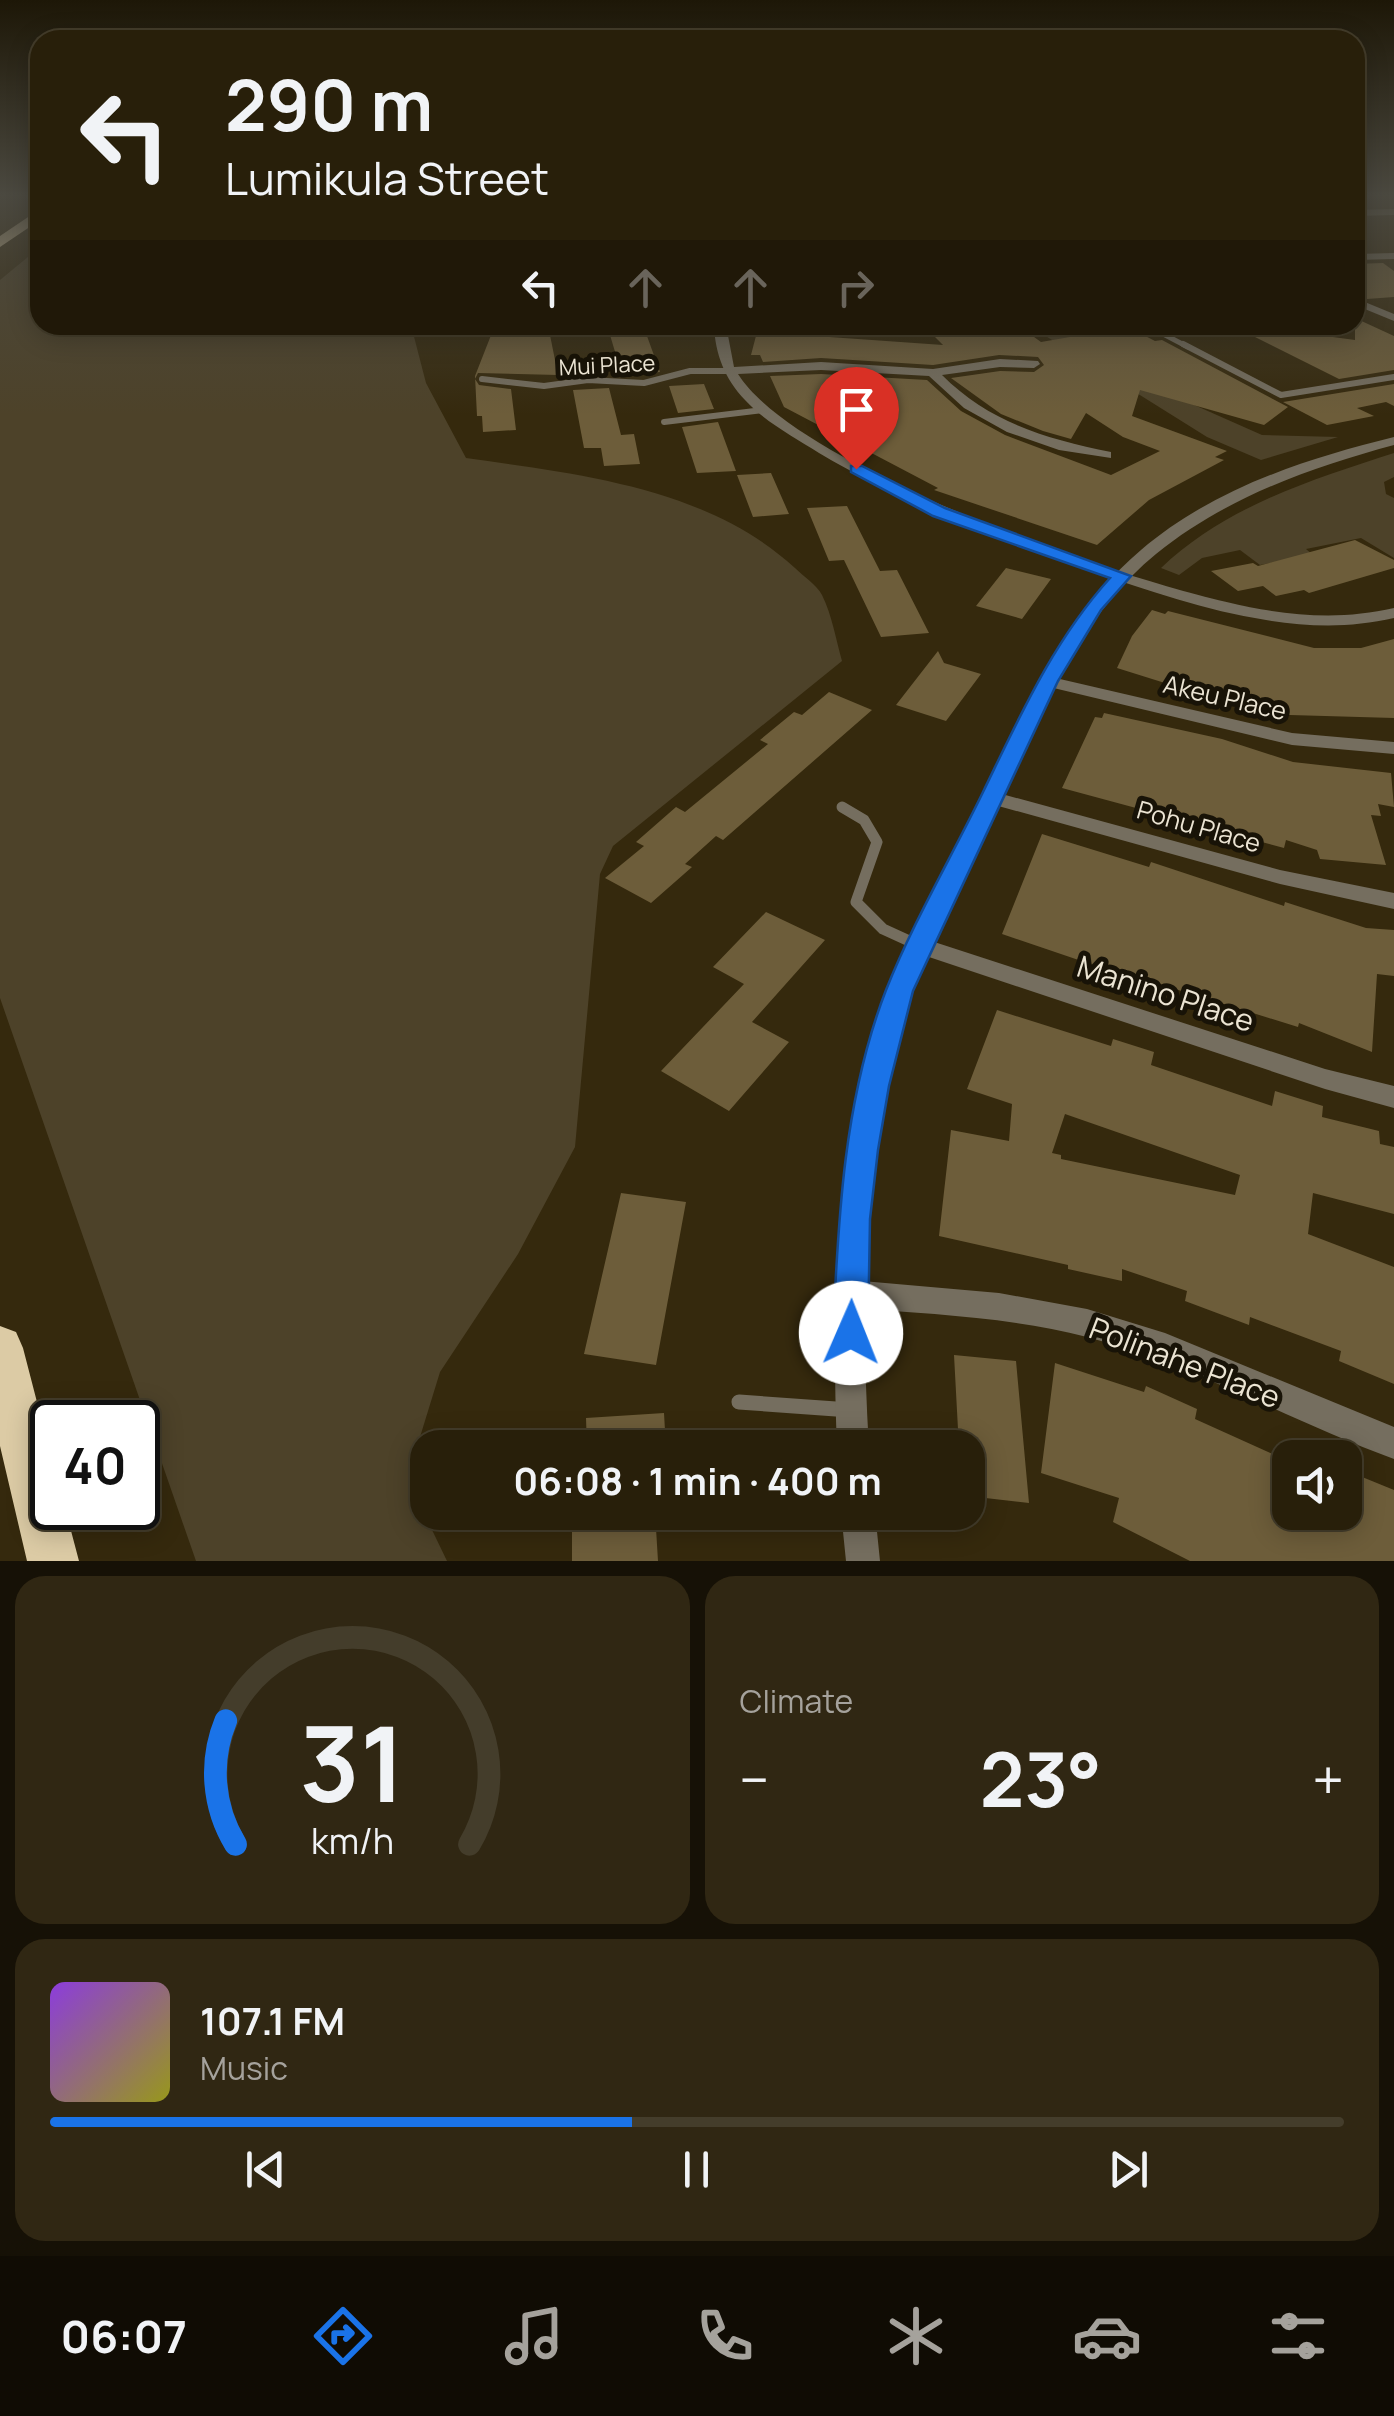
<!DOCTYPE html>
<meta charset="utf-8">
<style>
:root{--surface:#281f0a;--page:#302713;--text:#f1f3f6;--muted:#a5a29c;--line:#443d2b;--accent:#1a73e8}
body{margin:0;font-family:Manrope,sans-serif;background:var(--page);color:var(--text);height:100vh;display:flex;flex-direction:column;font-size:38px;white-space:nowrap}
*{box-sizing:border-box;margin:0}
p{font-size:32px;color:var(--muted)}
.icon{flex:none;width:55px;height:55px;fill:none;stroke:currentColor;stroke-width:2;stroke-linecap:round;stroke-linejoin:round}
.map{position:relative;height:1561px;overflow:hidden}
.side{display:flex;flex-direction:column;gap:15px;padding:15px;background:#161106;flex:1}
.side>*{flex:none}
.hud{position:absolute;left:30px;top:30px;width:1335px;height:305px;border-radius:30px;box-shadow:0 5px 25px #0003,0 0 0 2px var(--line);background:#281f0a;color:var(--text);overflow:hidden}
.tools{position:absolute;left:1272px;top:1440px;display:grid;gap:20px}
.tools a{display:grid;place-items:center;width:90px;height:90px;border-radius:20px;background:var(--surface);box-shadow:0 5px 25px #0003,0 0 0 2px var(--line);font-size:50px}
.speed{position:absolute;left:30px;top:1400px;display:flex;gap:20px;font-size:50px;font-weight:700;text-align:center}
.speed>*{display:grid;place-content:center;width:130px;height:130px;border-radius:50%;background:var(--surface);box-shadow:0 5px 25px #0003,0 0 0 2px var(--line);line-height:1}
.speed .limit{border:5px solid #111;border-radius:15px;background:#fff;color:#111}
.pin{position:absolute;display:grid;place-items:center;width:85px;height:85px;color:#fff;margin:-102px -42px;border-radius:50% 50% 50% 0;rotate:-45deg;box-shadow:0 0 10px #0007}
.pin .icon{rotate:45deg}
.me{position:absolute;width:110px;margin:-55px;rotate:1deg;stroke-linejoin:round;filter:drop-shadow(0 0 8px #0008)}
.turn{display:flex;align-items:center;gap:35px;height:210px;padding:0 30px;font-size:45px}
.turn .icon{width:130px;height:130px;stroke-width:2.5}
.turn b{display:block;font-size:70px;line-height:85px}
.lanes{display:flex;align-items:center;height:95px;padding:0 30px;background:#0003;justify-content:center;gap:50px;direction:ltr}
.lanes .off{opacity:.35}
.big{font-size:75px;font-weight:700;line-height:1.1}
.side .tile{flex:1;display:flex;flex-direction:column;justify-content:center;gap:15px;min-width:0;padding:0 35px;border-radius:30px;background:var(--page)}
.side .dial{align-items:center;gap:0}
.dial svg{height:260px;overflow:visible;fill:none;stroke:var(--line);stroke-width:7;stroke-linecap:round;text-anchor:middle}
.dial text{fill:var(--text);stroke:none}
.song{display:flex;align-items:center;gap:30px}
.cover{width:120px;height:120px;border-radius:15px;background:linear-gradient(135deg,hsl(270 70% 55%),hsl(60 70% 35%))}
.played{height:10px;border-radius:5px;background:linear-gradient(90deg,var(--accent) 45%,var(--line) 45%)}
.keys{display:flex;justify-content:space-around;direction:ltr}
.heat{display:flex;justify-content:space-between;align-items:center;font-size:55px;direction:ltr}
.side .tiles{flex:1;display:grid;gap:15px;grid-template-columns:1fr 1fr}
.tile:last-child{grid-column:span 2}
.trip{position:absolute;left:410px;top:1430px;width:575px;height:100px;border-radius:30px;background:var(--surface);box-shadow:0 5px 25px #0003,0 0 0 2px var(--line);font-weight:700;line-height:100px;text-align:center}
.tab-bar{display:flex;height:160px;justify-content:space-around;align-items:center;background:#100c04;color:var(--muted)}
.tab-bar .icon{width:70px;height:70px}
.tab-bar .active{color:var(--accent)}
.tab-bar b{font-size:45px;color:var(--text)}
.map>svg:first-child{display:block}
.green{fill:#4d4229}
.building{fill:#6d5d3a;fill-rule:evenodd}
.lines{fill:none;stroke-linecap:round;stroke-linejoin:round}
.service-far3{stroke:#756e5f;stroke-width:5}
.service-far2{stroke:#756e5f;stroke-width:6}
.service-far1{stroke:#756e5f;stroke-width:11}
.service{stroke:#756e5f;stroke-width:15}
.minor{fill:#756e5f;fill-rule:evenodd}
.tertiary{fill:#756e5f;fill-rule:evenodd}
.motorway{fill:#dccba5;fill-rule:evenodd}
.route{fill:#1a73e8;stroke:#114b97;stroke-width:2.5}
.labels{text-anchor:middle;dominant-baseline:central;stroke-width:10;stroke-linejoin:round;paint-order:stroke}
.far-street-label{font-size:22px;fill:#ebe4d3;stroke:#181307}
.street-label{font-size:25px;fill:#ebe4d3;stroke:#181307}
.near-street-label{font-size:30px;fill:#ebe4d3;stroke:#181307}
</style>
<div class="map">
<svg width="1394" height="1561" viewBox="0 0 1394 1561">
<rect width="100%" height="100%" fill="#35290d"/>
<path class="green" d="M 40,247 L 40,325 L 411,325 L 426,383 L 466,458 C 578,474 707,487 795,568 C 803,576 817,585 822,595 C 832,615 836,640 842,661 L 613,846 L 600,874 L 575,1147 L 518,1254 L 440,1372 L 420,1437 L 421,1507 L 447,1561 L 196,1561 L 0,998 L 0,280 Z
M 1028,325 L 1062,325 L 1192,404 L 1262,435 L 1338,437 L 1261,460 L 1207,437 Z
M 1394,453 L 1394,477 L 1384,482 L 1386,494 L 1394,498 L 1394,558 L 1361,538 L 1306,549 L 1313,555 L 1260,565 L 1240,550 L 1202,558 L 1179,575 L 1161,568 C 1226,506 1311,480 1394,453 Z"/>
<path class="building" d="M 1383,263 L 1394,271 L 1394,297 L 1367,299 L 1355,295 L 1355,264 Z
M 1355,318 L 1394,336 L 1394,370 L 1339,379 L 1237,328 L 1244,325 L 1355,340 Z
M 495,325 L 548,325 L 558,375 L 478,373 L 475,379 L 479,385 L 511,389 L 516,430 L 483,432 L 482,416 L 477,416 L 475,376 Z
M 607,325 L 643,325 L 660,372 L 622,375 Z
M 1128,327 L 1155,341 L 1162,340 L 1288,407 L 1264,425 L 1140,390 L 1132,416 L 1227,451 L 1215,457 L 1224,460 L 1149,500 L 1097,545 L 934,490 L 938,488 L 784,407 L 770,376 L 821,374 L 927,380 L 961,411 L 1005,435 L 1111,475 L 1160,451 L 1123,437 L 1086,413 L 1071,439 L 1043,431 L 1001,414 L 951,378 L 1000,371 L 1034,372 L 1044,365 L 1038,357 L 999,355 L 933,365 L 821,358 L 763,362 L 760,355 L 751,355 L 757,332 L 943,345 L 935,337 L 1023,329 L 1041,342 Z
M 704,384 L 714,409 L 678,413 L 669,386 Z
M 1394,384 L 1394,406 L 1386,402 L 1357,408 L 1374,416 L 1327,425 L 1283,402 Z
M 609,388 L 621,435 L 634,434 L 640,464 L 604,466 L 601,448 L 584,448 L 573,390 Z
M 718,422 L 736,471 L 697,473 L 682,427 Z
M 771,473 L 789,514 L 753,517 L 737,475 Z
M 847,506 L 880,571 L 897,570 L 929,633 L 881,637 L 844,560 L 829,561 L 807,508 Z
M 1355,540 L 1394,560 L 1394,568 L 1309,593 L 1304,590 L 1276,596 L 1263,586 L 1238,591 L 1211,571 L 1253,563 L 1258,566 Z
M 1006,568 L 1051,579 L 1022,619 L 976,606 Z
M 1152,610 L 1165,614 L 1168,611 L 1314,648 L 1361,648 L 1394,639 L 1394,718 L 1290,715 L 1200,694 L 1117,668 L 1132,636 Z
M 938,651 L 944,663 L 981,674 L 946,721 L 896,705 Z
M 829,692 L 872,710 L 723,840 L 716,836 L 685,864 L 692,867 L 651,903 L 605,878 L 644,846 L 636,842 L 676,807 L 685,812 L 768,744 L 760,740 L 794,712 L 802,715 Z
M 1104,713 L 1222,739 L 1293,762 L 1391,773 L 1394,807 L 1378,804 L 1381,816 L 1371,815 L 1386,865 L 1320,859 L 1317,850 L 1286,840 L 1284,848 L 1062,788 L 1095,717 L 1102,718 Z
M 1042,834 L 1149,867 L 1151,862 L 1284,906 L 1285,902 L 1366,928 L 1394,930 L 1394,976 L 1377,974 L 1372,1052 L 1299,1023 L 1298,1027 L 1159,984 L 1158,987 L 1002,934 Z
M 766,912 L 825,940 L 752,1022 L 789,1042 L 729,1111 L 661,1071 L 744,984 L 713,967 Z
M 997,1010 L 1111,1046 L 1113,1039 L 1154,1052 L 1151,1065 L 1272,1106 L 1275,1091 L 1323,1106 L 1322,1117 L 1379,1131 L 1380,1144 L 1394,1147 L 1394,1214 L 1313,1193 L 1308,1234 L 1394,1267 L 1394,1384 L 1339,1361 L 1341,1351 L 1250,1317 L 1249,1325 L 1185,1301 L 1187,1291 L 1122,1269 L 1122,1281 L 1068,1269 L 1068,1265 L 939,1236 L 951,1130 L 1009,1141 L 1012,1104 L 967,1089 ZM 1065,1114 L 1240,1175 L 1235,1195 L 1061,1159 L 1061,1155 L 1052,1153 Z
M 621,1193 L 686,1202 L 656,1365 L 584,1354 Z
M 954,1355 L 1016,1361 L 1029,1503 L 968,1496 L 968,1448 L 959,1448 Z
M 1055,1363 L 1144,1392 L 1146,1386 L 1197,1409 L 1195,1419 L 1290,1462 L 1290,1512 L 1345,1512 L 1345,1470 L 1394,1490 L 1394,1561 L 1190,1561 L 1113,1522 L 1119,1498 L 1041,1473 Z
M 664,1413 L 666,1448 L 587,1448 L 586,1418 Z
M 587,1512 L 655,1512 L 658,1561 L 572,1561 L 572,1522 L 587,1521 Z"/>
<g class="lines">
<path class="service-far3" d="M 1146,325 L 1188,347"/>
<path class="service-far2" d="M 1183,344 L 1281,395 L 1394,377
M 482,379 L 544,386 L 588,380 L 644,383 L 690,371 L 730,371
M 664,422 L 763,410"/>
<path class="service-far1" d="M 842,807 L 864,820 L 877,842 L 856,902 L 883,929 L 918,945"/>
<path class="service" d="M 739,1402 L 850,1410"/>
<path class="minor" d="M 1394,209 L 1394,215 L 1355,216 L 1355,210 Z
M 1394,253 L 1394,259 L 1355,260 L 1355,254 Z
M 1355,298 L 1394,314 L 1394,321 L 1355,305 Z
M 714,325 L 726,325 L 734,367 L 821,362 L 933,369 L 1000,359 L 1038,361 L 1040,364 L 1034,368 L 1000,367 L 942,375 C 990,423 1047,439 1111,452 L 1111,458 L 1059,450 L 1007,432 L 964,408 L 929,376 L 821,370 L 738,374 C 799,471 1150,592 1266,610 C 1309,617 1351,618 1394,608 L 1394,618 C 1351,628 1309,627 1266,620 C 1206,611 1148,590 1090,571 C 996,539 905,504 819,453 C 794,437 765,422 745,400 C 725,379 715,354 714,325 Z
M 1047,676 L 1292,733 L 1394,742 L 1394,754 L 1292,745 L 1041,685 L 1038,681 L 1041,677 Z
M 991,791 L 1280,870 L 1394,893 L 1394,909 L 1280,884 L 984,802 L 981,797 L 984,792 Z
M 919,937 L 1325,1069 L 1394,1086 L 1394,1108 L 1325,1089 L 911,951 L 907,945 L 911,939 Z
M 851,1280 L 999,1293 L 1087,1309 L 1165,1333 L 1394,1427 L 1394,1459 C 1291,1421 1194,1365 1087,1337 C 1010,1317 930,1314 851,1308 L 841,1304 L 836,1294 L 841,1284 Z"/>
<path class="tertiary" d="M 1394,437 L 1394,445 C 1309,468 1225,498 1156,554 C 1084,613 1048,698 1009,780 C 976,850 937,918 912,992 C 861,1139 860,1294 869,1448 L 837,1448 C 831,1294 835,1139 887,993 C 914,919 954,851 989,782 C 1030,697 1068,612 1141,550 C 1212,489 1305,459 1394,437 Z
M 841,1512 L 875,1512 L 880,1561 L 846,1561 Z"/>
<path class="motorway" d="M 40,209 L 40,220 L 0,247 L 0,236 Z
M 0,1326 L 16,1332 L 23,1348 L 52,1460 L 52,1508 L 65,1508 L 79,1561 L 27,1561 L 0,1446 Z"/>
</g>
<linearGradient id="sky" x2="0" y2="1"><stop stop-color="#1d1707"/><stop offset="0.47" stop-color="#4b4940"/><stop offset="1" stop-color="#4b4940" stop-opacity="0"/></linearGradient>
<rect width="1394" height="415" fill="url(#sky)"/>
<path class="route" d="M 851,466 L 862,466 L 945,508 L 1131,576 L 1101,610 L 1058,681 L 913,991 L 889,1086 L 878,1150 L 870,1219 L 868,1333 L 863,1344 L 851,1349 L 839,1344 L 833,1333 C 838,1219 844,1098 886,990 C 913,922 951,858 983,792 C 1019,718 1053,641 1110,578 L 933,516 L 851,472 Z"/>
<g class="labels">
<g class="far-street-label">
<text transform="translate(607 365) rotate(-3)">Mui Place</text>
</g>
<g class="street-label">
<text transform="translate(1225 697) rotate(13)">Akeu Place</text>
<text transform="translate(1199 826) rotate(16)">Pohu Place</text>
</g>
<g class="near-street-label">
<text transform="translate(1166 993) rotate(18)">Manino Place</text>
<text transform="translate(1185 1362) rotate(21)">Polinahe Place</text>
</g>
</g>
</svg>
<div class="tools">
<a><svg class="icon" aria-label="sound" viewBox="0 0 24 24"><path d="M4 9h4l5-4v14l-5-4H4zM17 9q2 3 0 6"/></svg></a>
</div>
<div class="speed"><div class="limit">40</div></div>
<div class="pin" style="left:856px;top:469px;background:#d93025"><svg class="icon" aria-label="arrive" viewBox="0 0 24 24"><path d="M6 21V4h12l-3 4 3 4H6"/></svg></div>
<svg class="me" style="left:851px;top:1333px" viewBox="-20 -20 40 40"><circle r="19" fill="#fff"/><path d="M0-13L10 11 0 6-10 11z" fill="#1a73e8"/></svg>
<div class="trip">06:08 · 1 min · 400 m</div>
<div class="hud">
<div class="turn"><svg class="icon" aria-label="left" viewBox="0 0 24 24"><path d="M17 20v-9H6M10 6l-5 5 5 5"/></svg><div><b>290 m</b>Lumikula Street</div></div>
<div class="lanes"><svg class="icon" aria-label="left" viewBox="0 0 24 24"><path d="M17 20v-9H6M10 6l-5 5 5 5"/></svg><svg class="icon off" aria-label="ahead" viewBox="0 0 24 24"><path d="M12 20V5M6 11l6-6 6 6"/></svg><svg class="icon off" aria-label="ahead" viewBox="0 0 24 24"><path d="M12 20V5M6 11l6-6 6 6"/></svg><svg class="icon off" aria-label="right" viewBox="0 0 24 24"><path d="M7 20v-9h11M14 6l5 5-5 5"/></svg></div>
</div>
</div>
<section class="side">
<div class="tiles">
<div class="tile dial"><svg viewBox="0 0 100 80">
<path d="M14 69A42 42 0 1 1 86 69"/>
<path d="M14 69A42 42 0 0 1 11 31" stroke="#1a73e8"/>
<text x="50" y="56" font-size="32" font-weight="700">31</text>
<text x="50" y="72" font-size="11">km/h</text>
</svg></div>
<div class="tile"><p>Climate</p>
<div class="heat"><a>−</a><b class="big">23°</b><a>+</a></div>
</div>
<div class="tile">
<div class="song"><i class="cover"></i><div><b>107.1 FM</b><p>Music</p></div></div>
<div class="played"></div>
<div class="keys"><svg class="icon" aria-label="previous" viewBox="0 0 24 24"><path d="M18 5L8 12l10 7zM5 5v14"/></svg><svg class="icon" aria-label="pause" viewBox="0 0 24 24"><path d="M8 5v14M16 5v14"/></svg><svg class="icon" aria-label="next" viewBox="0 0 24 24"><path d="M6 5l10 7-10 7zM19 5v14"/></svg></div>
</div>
</div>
</section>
<nav class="tab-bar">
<b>06:07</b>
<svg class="icon active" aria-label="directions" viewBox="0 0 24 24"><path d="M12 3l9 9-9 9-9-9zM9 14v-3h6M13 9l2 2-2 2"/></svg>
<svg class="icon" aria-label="music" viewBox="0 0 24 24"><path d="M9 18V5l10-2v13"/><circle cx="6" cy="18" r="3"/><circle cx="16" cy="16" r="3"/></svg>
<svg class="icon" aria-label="phone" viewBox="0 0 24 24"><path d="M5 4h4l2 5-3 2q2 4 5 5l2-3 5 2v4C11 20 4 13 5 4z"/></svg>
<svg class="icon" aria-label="climate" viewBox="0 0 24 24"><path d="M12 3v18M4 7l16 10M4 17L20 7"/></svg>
<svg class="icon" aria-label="car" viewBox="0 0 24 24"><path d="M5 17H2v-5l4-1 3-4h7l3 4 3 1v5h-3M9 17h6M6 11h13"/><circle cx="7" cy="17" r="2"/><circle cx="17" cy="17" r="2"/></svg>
<svg class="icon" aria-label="filters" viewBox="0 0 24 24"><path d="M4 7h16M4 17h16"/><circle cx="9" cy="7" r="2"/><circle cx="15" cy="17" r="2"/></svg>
</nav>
